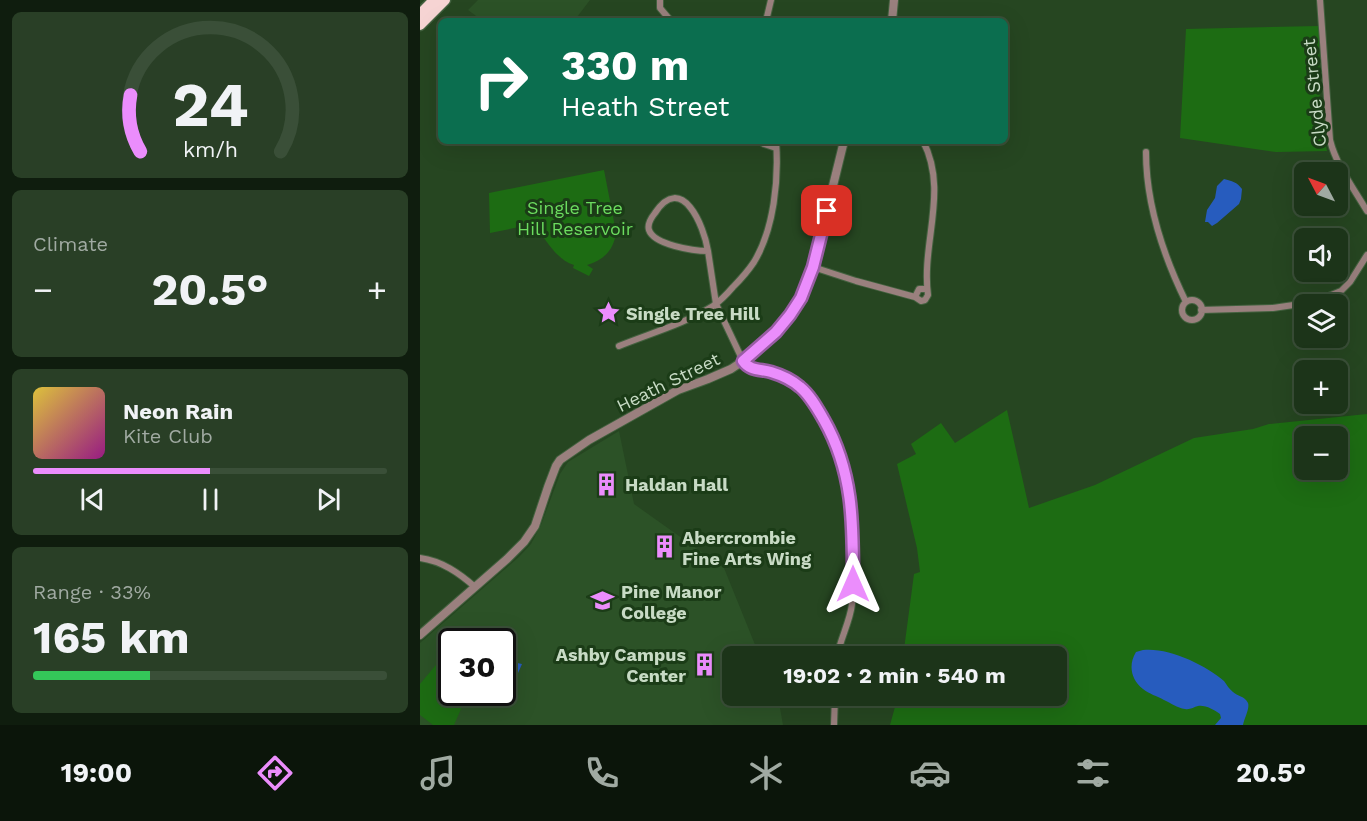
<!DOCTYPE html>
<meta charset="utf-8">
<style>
:root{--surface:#1c3419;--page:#293f26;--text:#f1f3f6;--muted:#a0aaa2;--line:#3a4f38;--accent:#eb8dfc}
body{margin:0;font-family:"Work Sans",sans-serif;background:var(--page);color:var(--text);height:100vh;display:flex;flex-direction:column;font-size:22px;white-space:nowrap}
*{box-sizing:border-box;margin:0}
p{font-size:20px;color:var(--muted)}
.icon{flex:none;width:33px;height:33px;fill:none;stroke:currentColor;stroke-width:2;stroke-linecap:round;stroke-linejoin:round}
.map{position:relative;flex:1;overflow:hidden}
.sheet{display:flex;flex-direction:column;gap:12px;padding:12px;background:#0f1d0e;width:420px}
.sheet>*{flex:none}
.hud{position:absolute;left:18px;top:18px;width:570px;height:126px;border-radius:9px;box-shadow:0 6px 24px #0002,0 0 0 2px var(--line);background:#0b6e4f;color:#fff;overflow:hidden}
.needle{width:39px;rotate:311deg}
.controls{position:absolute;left:874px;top:162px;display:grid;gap:12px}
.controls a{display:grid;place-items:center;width:54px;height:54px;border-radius:9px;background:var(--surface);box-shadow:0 6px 24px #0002,0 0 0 2px var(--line);font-size:30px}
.speed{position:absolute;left:18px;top:628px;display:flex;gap:12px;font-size:30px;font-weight:700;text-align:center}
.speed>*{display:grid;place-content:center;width:78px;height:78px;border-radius:50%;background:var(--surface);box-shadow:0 6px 24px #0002,0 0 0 2px var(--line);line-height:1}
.speed .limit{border:3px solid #111;border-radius:9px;background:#fff;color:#111}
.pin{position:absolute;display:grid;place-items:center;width:51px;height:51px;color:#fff;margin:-26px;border-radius:12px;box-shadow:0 3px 9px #0006}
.me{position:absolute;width:66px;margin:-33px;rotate:0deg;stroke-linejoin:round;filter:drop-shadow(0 0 4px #0008)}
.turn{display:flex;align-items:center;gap:21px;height:126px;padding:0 24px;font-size:27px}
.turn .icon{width:78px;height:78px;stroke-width:2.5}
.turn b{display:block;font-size:42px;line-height:51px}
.big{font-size:45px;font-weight:700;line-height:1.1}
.sheet .tile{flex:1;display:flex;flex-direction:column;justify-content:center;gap:9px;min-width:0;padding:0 21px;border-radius:9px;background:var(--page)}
.sheet .dial{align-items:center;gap:0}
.dial svg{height:156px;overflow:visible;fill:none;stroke:var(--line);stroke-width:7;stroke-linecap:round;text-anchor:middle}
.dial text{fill:var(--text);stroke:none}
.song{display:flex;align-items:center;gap:18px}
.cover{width:72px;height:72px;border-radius:9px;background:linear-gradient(135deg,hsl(50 70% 55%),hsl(310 70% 35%))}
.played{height:6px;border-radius:3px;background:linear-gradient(90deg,var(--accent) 50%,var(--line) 50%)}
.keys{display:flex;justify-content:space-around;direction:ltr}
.heat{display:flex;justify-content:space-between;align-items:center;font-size:33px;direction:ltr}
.charge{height:9px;border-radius:4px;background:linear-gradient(90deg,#34c759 33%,var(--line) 0)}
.trip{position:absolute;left:302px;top:646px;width:345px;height:60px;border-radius:9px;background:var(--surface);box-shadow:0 6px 24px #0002,0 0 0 2px var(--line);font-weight:700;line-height:60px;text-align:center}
.tab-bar{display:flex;height:96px;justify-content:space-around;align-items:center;background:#0b150a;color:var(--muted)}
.tab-bar .icon{width:42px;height:42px}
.tab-bar .selected{color:var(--accent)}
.tab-bar b{font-size:27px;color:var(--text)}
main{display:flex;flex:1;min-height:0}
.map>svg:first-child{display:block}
.built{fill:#2c5227;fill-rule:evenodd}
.green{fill:#1d6c13;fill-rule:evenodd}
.water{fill:#275cbe}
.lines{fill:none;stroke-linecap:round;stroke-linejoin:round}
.minor-casing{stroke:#43613f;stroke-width:8}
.tertiary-casing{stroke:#43613f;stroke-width:10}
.trunk-casing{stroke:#43613f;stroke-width:13}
.minor{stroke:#9a807e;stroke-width:6}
.tertiary{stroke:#9a807e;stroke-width:8}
.trunk{stroke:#f6d4d3;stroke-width:10}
.route-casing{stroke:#995ca4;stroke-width:15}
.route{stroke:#eb8dfc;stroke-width:10}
.labels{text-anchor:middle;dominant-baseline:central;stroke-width:6;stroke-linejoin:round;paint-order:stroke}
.street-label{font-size:18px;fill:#c8dbc5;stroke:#1b3c17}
.park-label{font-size:18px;fill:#6cdc5f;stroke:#1b3c17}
.poi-label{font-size:18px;font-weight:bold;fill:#c8dbc5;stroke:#1b3c17;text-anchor:start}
</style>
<main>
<section class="sheet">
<div class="tile dial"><svg viewBox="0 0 100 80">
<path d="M14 69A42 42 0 1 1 86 69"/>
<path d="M14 69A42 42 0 0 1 9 40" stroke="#eb8dfc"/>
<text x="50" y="56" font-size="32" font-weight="700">24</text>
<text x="50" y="72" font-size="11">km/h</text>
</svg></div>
<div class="tile"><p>Climate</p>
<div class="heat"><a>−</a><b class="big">20.5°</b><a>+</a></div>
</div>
<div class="tile">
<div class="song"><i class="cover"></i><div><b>Neon Rain</b><p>Kite Club</p></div></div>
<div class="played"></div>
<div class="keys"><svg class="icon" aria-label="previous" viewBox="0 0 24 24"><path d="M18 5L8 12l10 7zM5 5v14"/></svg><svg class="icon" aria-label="pause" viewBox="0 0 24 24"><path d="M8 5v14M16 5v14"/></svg><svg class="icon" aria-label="next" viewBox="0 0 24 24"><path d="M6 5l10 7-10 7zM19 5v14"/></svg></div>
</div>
<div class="tile"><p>Range · 33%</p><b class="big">165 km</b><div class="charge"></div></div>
</section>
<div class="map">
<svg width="947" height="725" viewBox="0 0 947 725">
<rect width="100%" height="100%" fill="#264621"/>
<path class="built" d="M 58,0 L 170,0 L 154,21 L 63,21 L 48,10 Z
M 199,431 L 214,504 L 304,568 L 340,657 L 312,657 L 312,696 L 355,696 L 360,708 L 363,725 L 0,725 L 0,643 L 99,557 L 111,544 L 121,525 L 140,474 L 148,462 ZM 32,642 L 82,642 L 82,693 L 32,693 Z"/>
<path class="green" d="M 899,26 L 900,117 L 907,151 L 856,152 L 760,138 L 766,29 Z
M 184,170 L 196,232 C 194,250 184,260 167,265 L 173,269 L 169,276 L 153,268 L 154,265 C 136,260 125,238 114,224 L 70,233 L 69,193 Z
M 587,410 L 609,508 L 675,485 L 774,438 L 833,429 L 849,424 L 947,414 L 947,725 L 470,725 L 478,696 L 636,696 L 636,657 L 483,657 L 494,574 L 500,572 L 497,548 L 477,464 L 496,454 L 491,444 L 521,423 L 535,443 ZM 885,436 L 918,436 L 918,470 L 885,470 Z
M 20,660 L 31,671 L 32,693 L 41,693 L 41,709 L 34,725 L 13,725 L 0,715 L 0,684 Z"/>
<path class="water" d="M 804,179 C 812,181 817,182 822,189 L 821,199 L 819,204 L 797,223 L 792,226 L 788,222 L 785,222 L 787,210 L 795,198 L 797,186 Z
M 723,650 C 748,647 786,665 804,681 C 807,685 809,689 813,692 C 817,696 825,696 828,703 C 830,708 824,719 823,725 L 795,725 L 801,718 L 800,714 C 794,710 786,705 778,706 C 774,707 770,710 765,709 C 757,708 751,703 744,700 C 737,696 729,694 723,689 C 711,680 708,665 716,652 Z
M 84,660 L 102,664 L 98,673 L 87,688 L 83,701 C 75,702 68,698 62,693 L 82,693 L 83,661 Z"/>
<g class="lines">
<defs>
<path id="minor" d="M 240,0 L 240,8 L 251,21
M 900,0 L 910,140 C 916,165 934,189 947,211
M 346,21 L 351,0
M 340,141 L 344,144 L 356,148
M 726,152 C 726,205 743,255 766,302
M 288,251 C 284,226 262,172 235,213 C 231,218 227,224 229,230 C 234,245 274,251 288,251 L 296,304 L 323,361 C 330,371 340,369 351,372 C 363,376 375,381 383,390 C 407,415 424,455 429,489 C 433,512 433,535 433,558 C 433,573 434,589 432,604 C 430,622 420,639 417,657
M 393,267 L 436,281 L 495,297 L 501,301 L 505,300 L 508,295 C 501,243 529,191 503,141
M 495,297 L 499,289 L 507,289
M762 310a10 10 0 1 1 20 0a10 10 0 1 1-20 0Z
M 781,310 L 853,308 L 894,302 L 921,291 L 930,282 L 947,255
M 199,346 C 231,333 264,324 293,306 C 300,301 307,294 313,287 C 321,279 328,271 334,262 C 354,229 359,179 356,141
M 0,558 C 22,561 39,573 55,587
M 414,725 L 415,696"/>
<path id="tertiary" d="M 472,21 L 474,0
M 0,635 L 87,559 L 104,542 L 115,526 L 128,487 L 136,466 L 140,460 L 169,440 L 258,390 L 288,379 L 311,369 L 326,359 L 337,348 L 356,332 L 370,315 L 381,298 L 393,267 L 424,141"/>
<path id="trunk" d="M 0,14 L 14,0
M 0,25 L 25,0"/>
</defs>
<use href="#minor" class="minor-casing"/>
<use href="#tertiary" class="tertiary-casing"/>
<use href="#trunk" class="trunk-casing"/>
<use href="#minor" class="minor"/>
<use href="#tertiary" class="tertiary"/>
<use href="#trunk" class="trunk"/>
</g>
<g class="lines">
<defs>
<path id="route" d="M 407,211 L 393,267 L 381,298 L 370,315 L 356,332 L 323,361 C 330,371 340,369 351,372 C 361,375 372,380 380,387 C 390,395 397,408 404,420 C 434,473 433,525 433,584"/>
</defs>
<use href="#route" class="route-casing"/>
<use href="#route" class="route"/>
</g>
<defs>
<symbol id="sight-bare" viewBox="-9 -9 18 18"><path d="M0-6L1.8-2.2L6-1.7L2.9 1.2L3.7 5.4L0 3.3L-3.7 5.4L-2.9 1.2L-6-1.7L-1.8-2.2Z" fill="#eb8dfc" stroke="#1b3c17" stroke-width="2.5" paint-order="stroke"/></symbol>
<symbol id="building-bare" viewBox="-9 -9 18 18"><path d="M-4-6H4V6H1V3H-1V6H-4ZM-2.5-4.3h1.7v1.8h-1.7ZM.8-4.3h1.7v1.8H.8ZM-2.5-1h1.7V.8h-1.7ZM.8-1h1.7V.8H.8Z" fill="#eb8dfc" stroke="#1b3c17" stroke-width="2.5" paint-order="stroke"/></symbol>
<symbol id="university-bare" viewBox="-9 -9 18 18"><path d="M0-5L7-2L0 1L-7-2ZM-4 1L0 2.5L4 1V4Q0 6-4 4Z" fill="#eb8dfc" stroke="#1b3c17" stroke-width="2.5" paint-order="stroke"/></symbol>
</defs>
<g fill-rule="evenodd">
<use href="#sight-bare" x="172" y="296" width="33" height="33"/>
<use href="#building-bare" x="170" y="468" width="33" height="33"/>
<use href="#building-bare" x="228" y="530" width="33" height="33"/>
<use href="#university-bare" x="166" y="584" width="33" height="33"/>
<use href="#building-bare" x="268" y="648" width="33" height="33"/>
</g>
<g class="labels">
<g class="street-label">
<text transform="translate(894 93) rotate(-96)">Clyde Street</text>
<text transform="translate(248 382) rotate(-26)">Heath Street</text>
</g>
<g class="park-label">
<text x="155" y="207">Single Tree<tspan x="155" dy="21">Hill Reservoir</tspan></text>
</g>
<g class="poi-label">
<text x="206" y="313">Single Tree Hill</text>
<text x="205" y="484">Haldan Hall</text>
<text x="262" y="537">Abercrombie<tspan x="262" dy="21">Fine Arts Wing</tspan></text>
<text x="201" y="591">Pine Manor<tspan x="201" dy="21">College</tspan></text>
<text x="266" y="654" text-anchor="end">Ashby Campus<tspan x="266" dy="21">Center</tspan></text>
</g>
</g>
</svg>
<div class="controls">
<a><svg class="needle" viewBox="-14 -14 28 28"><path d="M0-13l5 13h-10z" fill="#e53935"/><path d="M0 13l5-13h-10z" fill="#a0aaa2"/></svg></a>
<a><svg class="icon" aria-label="sound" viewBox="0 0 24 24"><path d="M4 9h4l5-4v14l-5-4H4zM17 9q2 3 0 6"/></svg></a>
<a><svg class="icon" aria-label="layers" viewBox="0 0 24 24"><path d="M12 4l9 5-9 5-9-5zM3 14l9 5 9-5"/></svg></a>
<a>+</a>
<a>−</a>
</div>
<div class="speed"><div class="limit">30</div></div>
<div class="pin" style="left:407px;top:211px;background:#d93025"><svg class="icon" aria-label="arrive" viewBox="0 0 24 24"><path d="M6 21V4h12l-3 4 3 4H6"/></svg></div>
<svg class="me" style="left:433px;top:584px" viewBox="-20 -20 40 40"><path d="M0-17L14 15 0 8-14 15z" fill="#eb8dfc" stroke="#fff" stroke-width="4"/></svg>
<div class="trip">19:02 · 2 min · 540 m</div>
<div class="hud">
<div class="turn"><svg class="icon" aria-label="right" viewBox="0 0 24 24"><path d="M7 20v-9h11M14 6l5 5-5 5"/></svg><div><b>330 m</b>Heath Street</div></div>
</div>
</div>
</main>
<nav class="tab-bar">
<b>19:00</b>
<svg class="icon selected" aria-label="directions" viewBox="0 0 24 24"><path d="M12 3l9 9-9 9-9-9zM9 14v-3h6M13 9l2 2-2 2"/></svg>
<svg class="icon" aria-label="music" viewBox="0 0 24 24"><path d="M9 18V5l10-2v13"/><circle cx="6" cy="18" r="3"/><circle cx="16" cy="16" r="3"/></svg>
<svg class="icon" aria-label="phone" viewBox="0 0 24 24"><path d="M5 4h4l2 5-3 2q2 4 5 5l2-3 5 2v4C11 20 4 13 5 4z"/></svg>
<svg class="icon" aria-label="climate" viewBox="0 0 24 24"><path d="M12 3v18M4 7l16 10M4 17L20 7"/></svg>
<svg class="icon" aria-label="car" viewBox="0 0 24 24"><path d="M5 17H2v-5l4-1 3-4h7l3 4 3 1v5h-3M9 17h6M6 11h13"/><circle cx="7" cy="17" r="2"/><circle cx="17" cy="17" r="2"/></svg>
<svg class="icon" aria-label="filters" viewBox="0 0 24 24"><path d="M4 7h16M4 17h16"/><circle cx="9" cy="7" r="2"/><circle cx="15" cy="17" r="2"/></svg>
<b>20.5°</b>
</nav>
